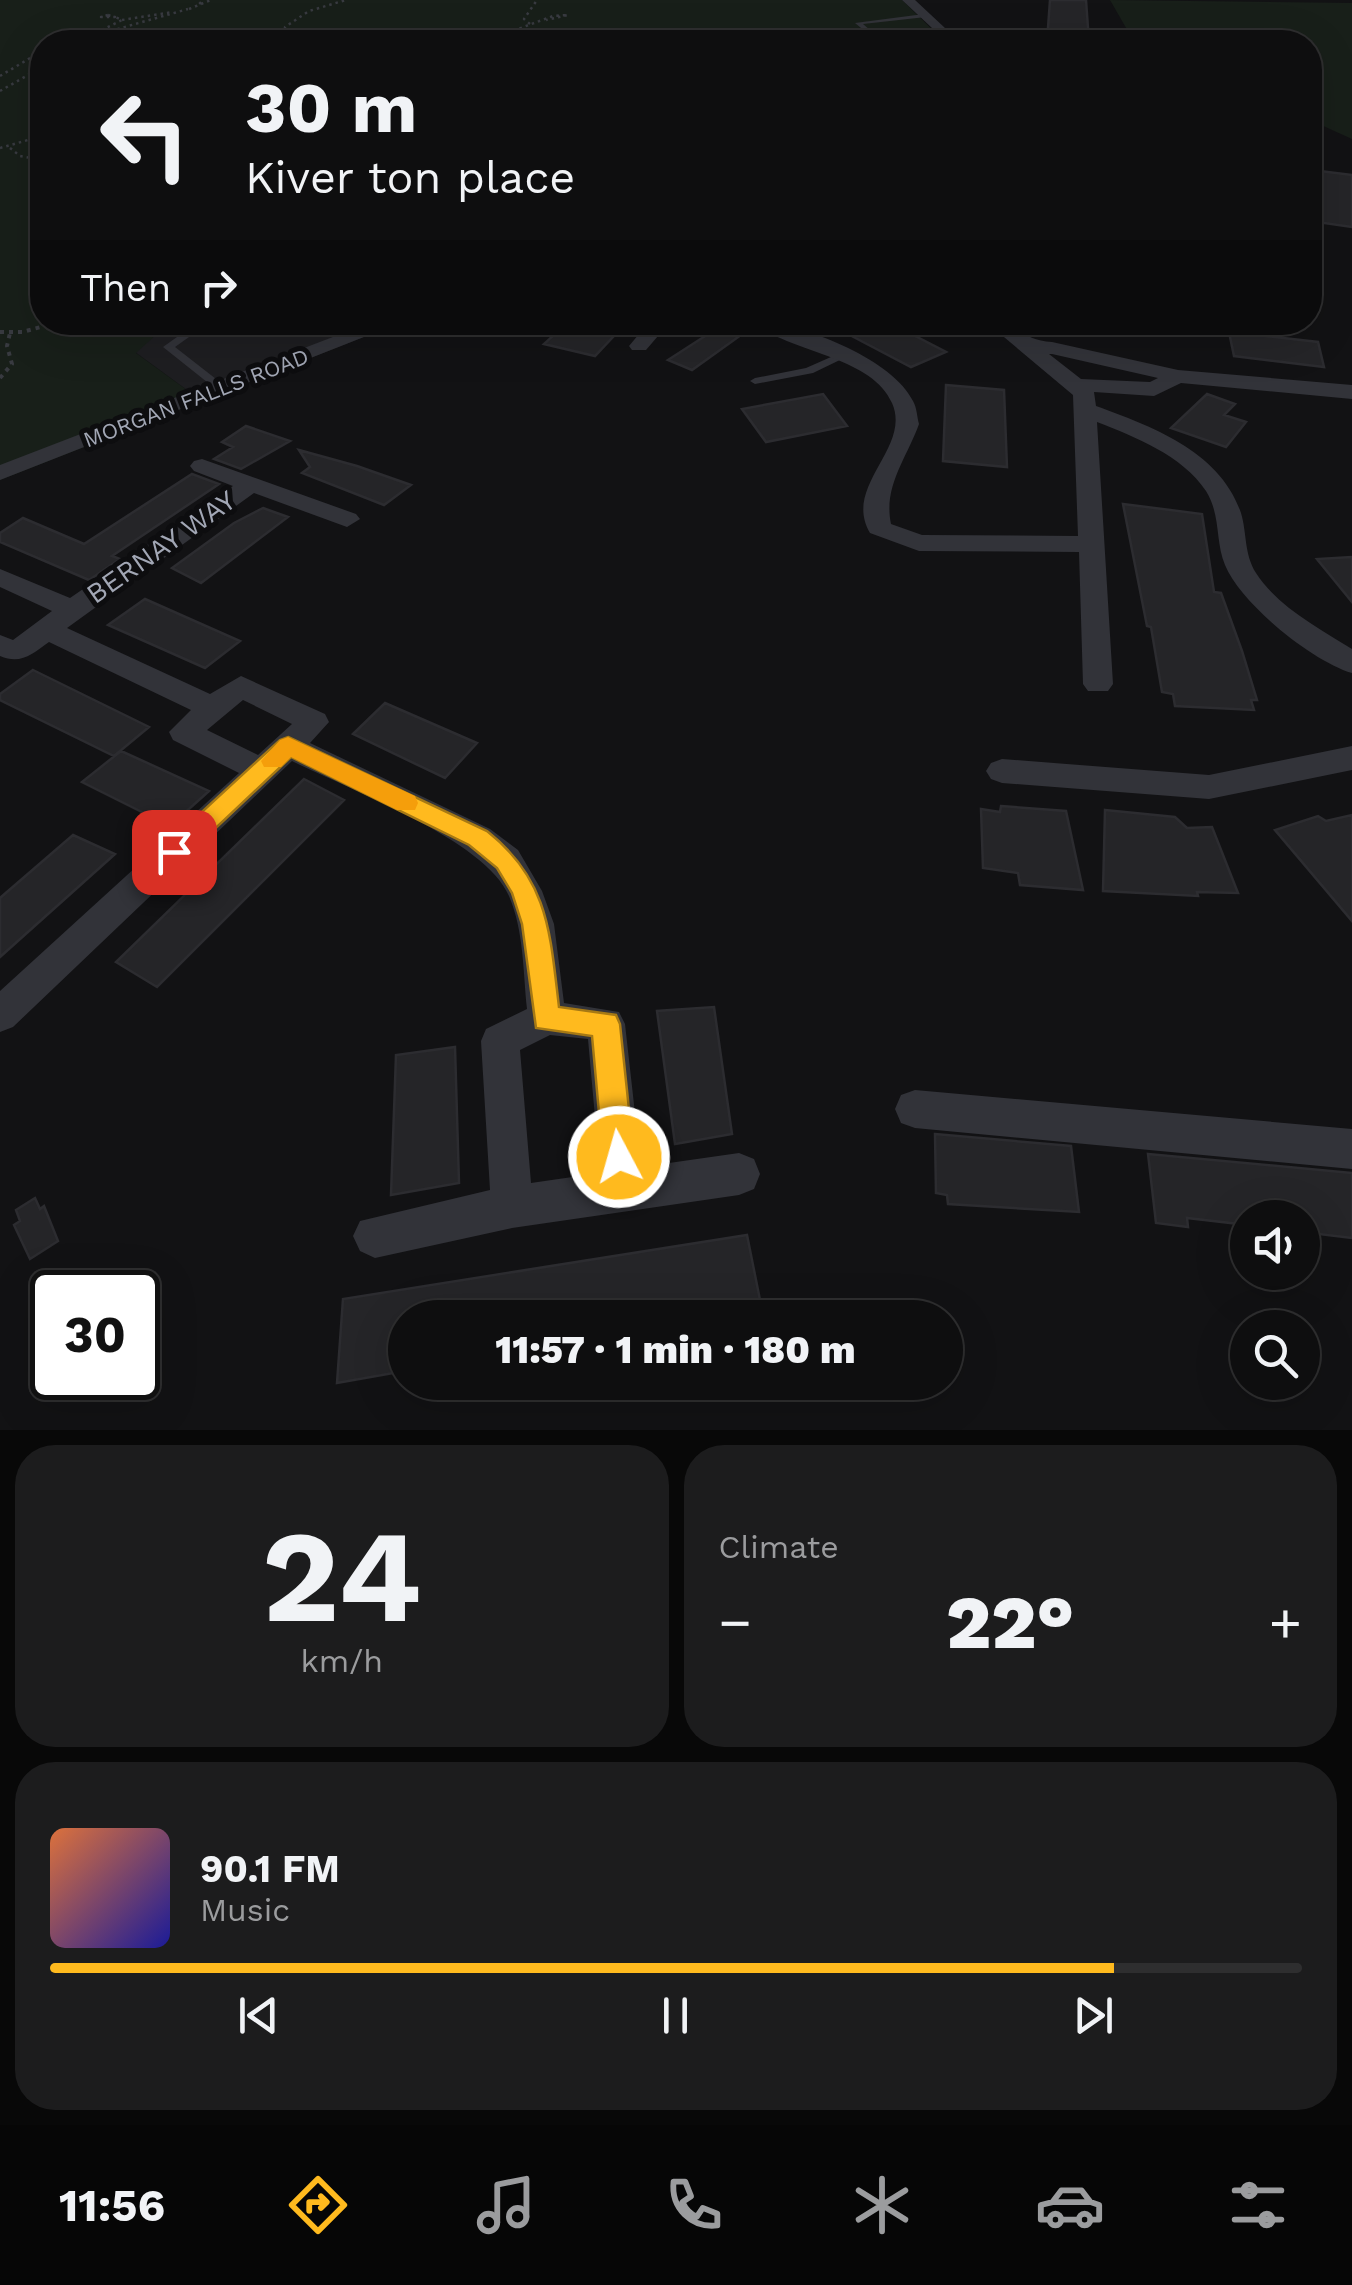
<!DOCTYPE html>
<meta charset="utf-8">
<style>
:root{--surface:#0e0e0f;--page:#1c1c1d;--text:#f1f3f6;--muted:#9b9c9e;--line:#2e2e2f;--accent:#ffba1e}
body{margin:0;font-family:"Work Sans",sans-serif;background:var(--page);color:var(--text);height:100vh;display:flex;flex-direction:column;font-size:38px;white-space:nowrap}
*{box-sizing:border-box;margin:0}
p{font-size:32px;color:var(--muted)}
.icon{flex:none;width:55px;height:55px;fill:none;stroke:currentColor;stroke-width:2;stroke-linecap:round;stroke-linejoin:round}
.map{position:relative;height:1430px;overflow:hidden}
.details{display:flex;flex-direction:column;gap:15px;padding:15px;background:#080808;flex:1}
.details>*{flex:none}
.banner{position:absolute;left:30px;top:30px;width:1292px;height:305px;border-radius:40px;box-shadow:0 10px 40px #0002,0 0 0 2px var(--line);background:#0e0e0f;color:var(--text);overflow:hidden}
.buttons{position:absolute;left:1230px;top:1200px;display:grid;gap:20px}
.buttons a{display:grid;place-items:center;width:90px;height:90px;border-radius:50%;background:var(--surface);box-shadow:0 10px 40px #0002,0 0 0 2px var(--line);font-size:50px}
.speed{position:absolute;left:30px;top:1270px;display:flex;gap:20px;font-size:50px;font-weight:700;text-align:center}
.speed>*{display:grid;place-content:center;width:130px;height:130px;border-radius:50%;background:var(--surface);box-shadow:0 10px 40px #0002,0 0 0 2px var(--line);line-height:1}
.speed .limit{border:5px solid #111;border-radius:15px;background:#fff;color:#111}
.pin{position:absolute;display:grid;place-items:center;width:85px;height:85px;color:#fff;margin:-42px;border-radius:20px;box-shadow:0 5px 15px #0006}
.me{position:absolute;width:110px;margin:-55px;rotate:354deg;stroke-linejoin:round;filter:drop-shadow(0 0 8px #0008)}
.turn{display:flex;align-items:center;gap:35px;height:210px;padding:0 50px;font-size:45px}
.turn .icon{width:130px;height:130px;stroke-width:2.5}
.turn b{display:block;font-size:70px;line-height:85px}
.then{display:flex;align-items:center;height:95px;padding:0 50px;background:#0003;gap:20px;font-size:38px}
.big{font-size:75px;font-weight:800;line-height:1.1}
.details .tile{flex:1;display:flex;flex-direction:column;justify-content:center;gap:15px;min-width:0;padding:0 35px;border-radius:40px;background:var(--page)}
.details .dial{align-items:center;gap:0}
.dial b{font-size:130px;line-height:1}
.song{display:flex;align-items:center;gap:30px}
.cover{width:120px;height:120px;border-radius:15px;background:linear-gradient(135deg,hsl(20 70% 55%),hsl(240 70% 35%))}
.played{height:10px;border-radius:5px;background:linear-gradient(90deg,var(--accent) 85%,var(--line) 85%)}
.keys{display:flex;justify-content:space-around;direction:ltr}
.heat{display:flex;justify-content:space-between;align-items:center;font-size:55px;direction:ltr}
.details .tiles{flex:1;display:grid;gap:15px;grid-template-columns:1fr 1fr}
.tile:last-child{grid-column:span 2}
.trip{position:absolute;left:388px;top:1300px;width:575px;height:100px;border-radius:50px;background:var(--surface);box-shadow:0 10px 40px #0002,0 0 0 2px var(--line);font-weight:800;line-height:100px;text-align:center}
.tabs{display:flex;height:160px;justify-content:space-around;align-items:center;background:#060606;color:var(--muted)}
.tabs .icon{width:70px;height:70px}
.tabs .selected{color:var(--accent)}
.tabs b{font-size:45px;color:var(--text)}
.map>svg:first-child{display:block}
.built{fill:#1e1e21}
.green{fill:#181f19}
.building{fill:#252528;stroke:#2c2c30;stroke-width:2.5}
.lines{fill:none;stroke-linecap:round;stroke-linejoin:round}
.path-far1{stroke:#383a40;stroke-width:2.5;stroke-dasharray:2.5 4;stroke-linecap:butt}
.path{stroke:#383a40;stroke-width:4;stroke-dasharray:4 5;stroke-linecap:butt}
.service{fill:#323339;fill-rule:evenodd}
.minor{fill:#323339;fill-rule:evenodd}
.route{fill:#ffba1e;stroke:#a67914;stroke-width:2.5}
.slow{fill:#f59e0b}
.labels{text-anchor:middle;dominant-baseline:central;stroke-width:10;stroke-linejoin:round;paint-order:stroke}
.far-street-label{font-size:22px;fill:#a2a7b5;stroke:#0d0d0f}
.street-label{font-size:28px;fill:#a2a7b5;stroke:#0d0d0f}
</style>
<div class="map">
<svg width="1352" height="1430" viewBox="0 0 1352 1430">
<rect width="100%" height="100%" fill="#121214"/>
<path class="built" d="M 169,323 L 398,322 L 399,323 L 202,401 L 135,352 Z"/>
<path class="green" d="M 0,0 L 902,0 L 945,42 L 42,42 L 42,322 L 169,323 L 136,353 L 202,401 L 0,480 Z
M 1110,0 L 1352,3 L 1352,139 L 1310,120 L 1310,42 L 1138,42 L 1133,40 Z"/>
<path class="building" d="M 1050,0 L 1086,0 L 1089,42 L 1047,42 Z
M 1320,171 L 1352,175 L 1352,227 L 1317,222 Z
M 568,322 L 627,322 L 595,356 L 544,344 Z
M 727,322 L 733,322 L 741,335 L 692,370 L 668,360 Z
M 825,322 L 888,322 L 946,352 L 911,367 Z
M 1229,332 L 1318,342 L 1324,367 L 1234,356 Z
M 946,385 L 1004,390 L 1007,467 L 943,461 Z
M 823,394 L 847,426 L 766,442 L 742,409 Z
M 1207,394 L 1235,404 L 1224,415 L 1246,422 L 1226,447 L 1171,428 Z
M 246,426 L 290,441 L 241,469 L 214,459 L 233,447 L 222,442 Z
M 299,450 L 357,466 L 411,485 L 384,505 L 302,473 L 310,467 Z
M 192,474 L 219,484 L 112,556 L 120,559 L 89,580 L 0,542 L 0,533 L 23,518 L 84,544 Z
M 1123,504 L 1202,514 L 1214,592 L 1221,593 L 1242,651 L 1257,700 L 1251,700 L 1254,710 L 1175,706 L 1173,694 L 1162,692 L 1151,627 L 1147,626 Z
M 263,508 L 288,517 L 201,583 L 172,568 L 234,523 Z
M 1352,557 L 1352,602 L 1317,559 Z
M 145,599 L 240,641 L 205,668 L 108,625 Z
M 33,670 L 149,727 L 114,756 L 0,700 L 0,694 Z
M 385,703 L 477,743 L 445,778 L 353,734 Z
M 121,751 L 209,791 L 170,826 L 82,782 Z
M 304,779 L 344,800 L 157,987 L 116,962 Z
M 1001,806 L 1066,811 L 1083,890 L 1020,885 L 1018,873 L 983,868 L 981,809 L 1000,812 Z
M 1105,810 L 1175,817 L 1187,828 L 1212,827 L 1238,893 L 1197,892 L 1198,896 L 1103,891 Z
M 1352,815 L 1352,921 L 1275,830 L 1318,816 L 1326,821 Z
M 73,835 L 115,854 L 0,957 L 0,898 Z
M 714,1007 L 732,1134 L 675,1144 L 657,1011 Z
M 455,1047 L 459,1183 L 391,1195 L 396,1055 Z
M 935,1134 L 1071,1146 L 1079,1212 L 948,1204 L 947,1195 L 936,1193 Z
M 1148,1154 L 1352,1173 L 1352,1238 L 1302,1232 L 1302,1218 L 1248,1218 L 1248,1225 L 1187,1218 L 1188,1227 L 1156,1223 Z
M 35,1198 L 40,1209 L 44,1206 L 58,1241 L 30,1259 L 14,1225 L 20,1221 L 16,1210 Z
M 747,1235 L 762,1310 L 720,1318 L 405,1318 L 405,1371 L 337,1383 L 343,1299 Z"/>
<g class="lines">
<path class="path-far1" d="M 201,4 L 211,0
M 189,9 L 201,4 L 197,0
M 108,15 L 115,17 L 101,17 Z
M 122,20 L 173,12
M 530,24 L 524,19 L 537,0
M 96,33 L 122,20 L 115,17
M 86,38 L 188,9
M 284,42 L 285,27 L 309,11 L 346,0
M 483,42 L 553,16 L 568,15 L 546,20
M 0,76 L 42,51
M 0,91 L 42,67
M 0,148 L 42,136
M 10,148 L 20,156 L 42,160"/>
<path class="path" d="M 0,332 L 22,332 L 60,322
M 0,378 L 12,364 L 7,346 L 10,333"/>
<path class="service" d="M 924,14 L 926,17 L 863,24 L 884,42 L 878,42 L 855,23 Z
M 198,322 L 210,322 L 175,347 L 225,386 L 225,390 L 217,390 L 163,347 Z
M 345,322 L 357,322 L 370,333 L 361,335 Z
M 840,353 L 845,356 L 844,358 L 813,373 L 755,384 L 750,381 L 755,378 L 806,368 Z"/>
<path class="minor" d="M 902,0 L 915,0 L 960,42 L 947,42 Z
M 372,322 L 402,322 L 0,480 L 0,465 Z
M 649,322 L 670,322 L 646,350 L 632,350 L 629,346 Z
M 754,322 C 799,322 892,358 913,401 C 917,408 917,417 919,424 C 907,458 883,486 891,524 L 922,535 L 1078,536 L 1073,395 L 986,322 C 1016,322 1023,341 1052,342 L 1178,370 L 1352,385 L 1352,399 L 1181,383 L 1154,396 L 1094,392 L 1096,406 C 1151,426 1220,451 1241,513 C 1247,533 1244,554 1256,573 C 1278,607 1319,628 1352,649 L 1352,673 C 1312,661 1241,604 1225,565 C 1215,541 1221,515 1206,491 C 1182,455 1135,437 1097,422 L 1113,684 L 1108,691 L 1088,691 L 1083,684 L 1079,552 L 919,551 L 870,533 C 842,486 912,448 892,403 C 871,355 788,353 754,322 ZM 1049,354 L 1052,354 L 1158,378 L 1150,382 L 1081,379 Z
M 202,459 L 356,514 L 360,519 L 347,527 L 254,493 L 67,628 L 210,694 L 241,676 L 325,714 L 329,722 L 310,743 L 490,829 L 518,850 L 542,891 L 554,924 L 564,1003 L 619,1012 L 625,1024 L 641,1167 L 739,1153 L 754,1159 L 760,1174 L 754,1189 L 739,1195 L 512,1228 L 375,1258 L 360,1251 L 353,1236 L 360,1221 L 490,1190 L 481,1041 L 486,1029 L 527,1009 C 523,972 524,931 509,896 C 486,840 348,789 292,761 L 13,1027 L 0,1032 L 0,991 L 239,773 L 173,740 L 169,732 L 191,710 L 49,642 C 32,654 21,665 0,656 L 0,635 L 13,640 L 52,611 L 0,587 L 0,569 L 70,598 L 233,486 L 194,471 L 190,466 L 194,461 ZM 243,700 L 292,724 L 258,755 L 207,730 ZM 550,1035 L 588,1039 L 600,1173 L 531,1183 L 520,1050 Z
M 1352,746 L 1352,770 L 1209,799 L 1002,783 L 991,779 L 986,771 L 991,763 L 1002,759 L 1209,775 Z
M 915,1090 L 1352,1129 L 1352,1169 L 915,1128 L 901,1123 L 895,1109 L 901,1095 Z"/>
</g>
<path class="route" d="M 288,737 L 487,831 C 549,880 550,933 559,1007 L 616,1015 L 620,1024 L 634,1157 L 630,1168 L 619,1172 L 608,1168 L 603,1157 L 592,1036 L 536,1028 L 522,924 L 512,893 L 497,868 L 469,845 L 291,757 L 183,859 L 166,859 L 162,852 L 166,845 L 280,740 Z"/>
<path class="slow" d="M 288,737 L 415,796 L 418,803 L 415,810 L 397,810 L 291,757 L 281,767 L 264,767 L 261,761 L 280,740 Z"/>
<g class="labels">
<g class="far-street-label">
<text transform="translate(196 398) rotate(-21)">MORGAN FALLS ROAD</text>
</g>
<g class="street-label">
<text transform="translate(161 547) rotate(-35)">BERNAY WAY</text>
</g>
</g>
</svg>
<div class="buttons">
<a><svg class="icon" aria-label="sound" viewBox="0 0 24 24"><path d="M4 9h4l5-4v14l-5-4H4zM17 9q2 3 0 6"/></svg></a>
<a><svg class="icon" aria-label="search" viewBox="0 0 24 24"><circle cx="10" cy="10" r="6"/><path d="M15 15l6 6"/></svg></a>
</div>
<div class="speed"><div class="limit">30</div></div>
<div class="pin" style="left:174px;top:852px;background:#d93025"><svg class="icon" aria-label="arrive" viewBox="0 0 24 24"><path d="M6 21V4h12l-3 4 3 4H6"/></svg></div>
<svg class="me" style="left:619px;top:1157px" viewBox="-20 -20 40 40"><circle r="17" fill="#ffba1e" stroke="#fff" stroke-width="3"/><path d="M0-11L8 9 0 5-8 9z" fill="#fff"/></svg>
<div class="trip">11:57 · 1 min · 180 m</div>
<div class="banner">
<div class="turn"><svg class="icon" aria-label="left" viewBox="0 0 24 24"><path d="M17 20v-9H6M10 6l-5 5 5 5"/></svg><div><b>30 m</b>Kiver ton place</div></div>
<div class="then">Then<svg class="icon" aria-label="right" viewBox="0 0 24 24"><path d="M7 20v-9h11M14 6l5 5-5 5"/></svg></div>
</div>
</div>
<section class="details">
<div class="tiles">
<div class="tile dial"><b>24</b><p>km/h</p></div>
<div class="tile"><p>Climate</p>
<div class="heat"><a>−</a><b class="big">22°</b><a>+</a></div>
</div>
<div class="tile">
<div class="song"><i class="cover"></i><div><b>90.1 FM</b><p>Music</p></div></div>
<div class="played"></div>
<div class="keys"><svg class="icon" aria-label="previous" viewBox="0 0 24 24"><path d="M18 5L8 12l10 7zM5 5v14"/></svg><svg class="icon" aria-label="pause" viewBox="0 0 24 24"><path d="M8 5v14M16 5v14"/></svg><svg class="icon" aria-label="next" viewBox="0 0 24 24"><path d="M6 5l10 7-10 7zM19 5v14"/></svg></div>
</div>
</div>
</section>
<nav class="tabs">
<b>11:56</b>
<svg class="icon selected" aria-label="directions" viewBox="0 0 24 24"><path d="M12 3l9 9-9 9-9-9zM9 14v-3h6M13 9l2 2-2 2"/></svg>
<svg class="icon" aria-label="music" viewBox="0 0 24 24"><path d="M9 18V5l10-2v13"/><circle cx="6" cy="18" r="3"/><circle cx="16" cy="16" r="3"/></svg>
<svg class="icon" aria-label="phone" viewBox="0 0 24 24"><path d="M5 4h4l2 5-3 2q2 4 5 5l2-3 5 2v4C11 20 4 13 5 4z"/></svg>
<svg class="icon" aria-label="climate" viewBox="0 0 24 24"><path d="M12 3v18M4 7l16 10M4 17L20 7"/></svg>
<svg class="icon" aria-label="car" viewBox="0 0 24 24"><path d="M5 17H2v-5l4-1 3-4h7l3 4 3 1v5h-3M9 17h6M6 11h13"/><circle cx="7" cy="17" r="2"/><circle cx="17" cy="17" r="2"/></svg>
<svg class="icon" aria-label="filters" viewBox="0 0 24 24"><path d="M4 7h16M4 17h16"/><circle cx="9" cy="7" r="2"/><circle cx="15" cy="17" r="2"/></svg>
</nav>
